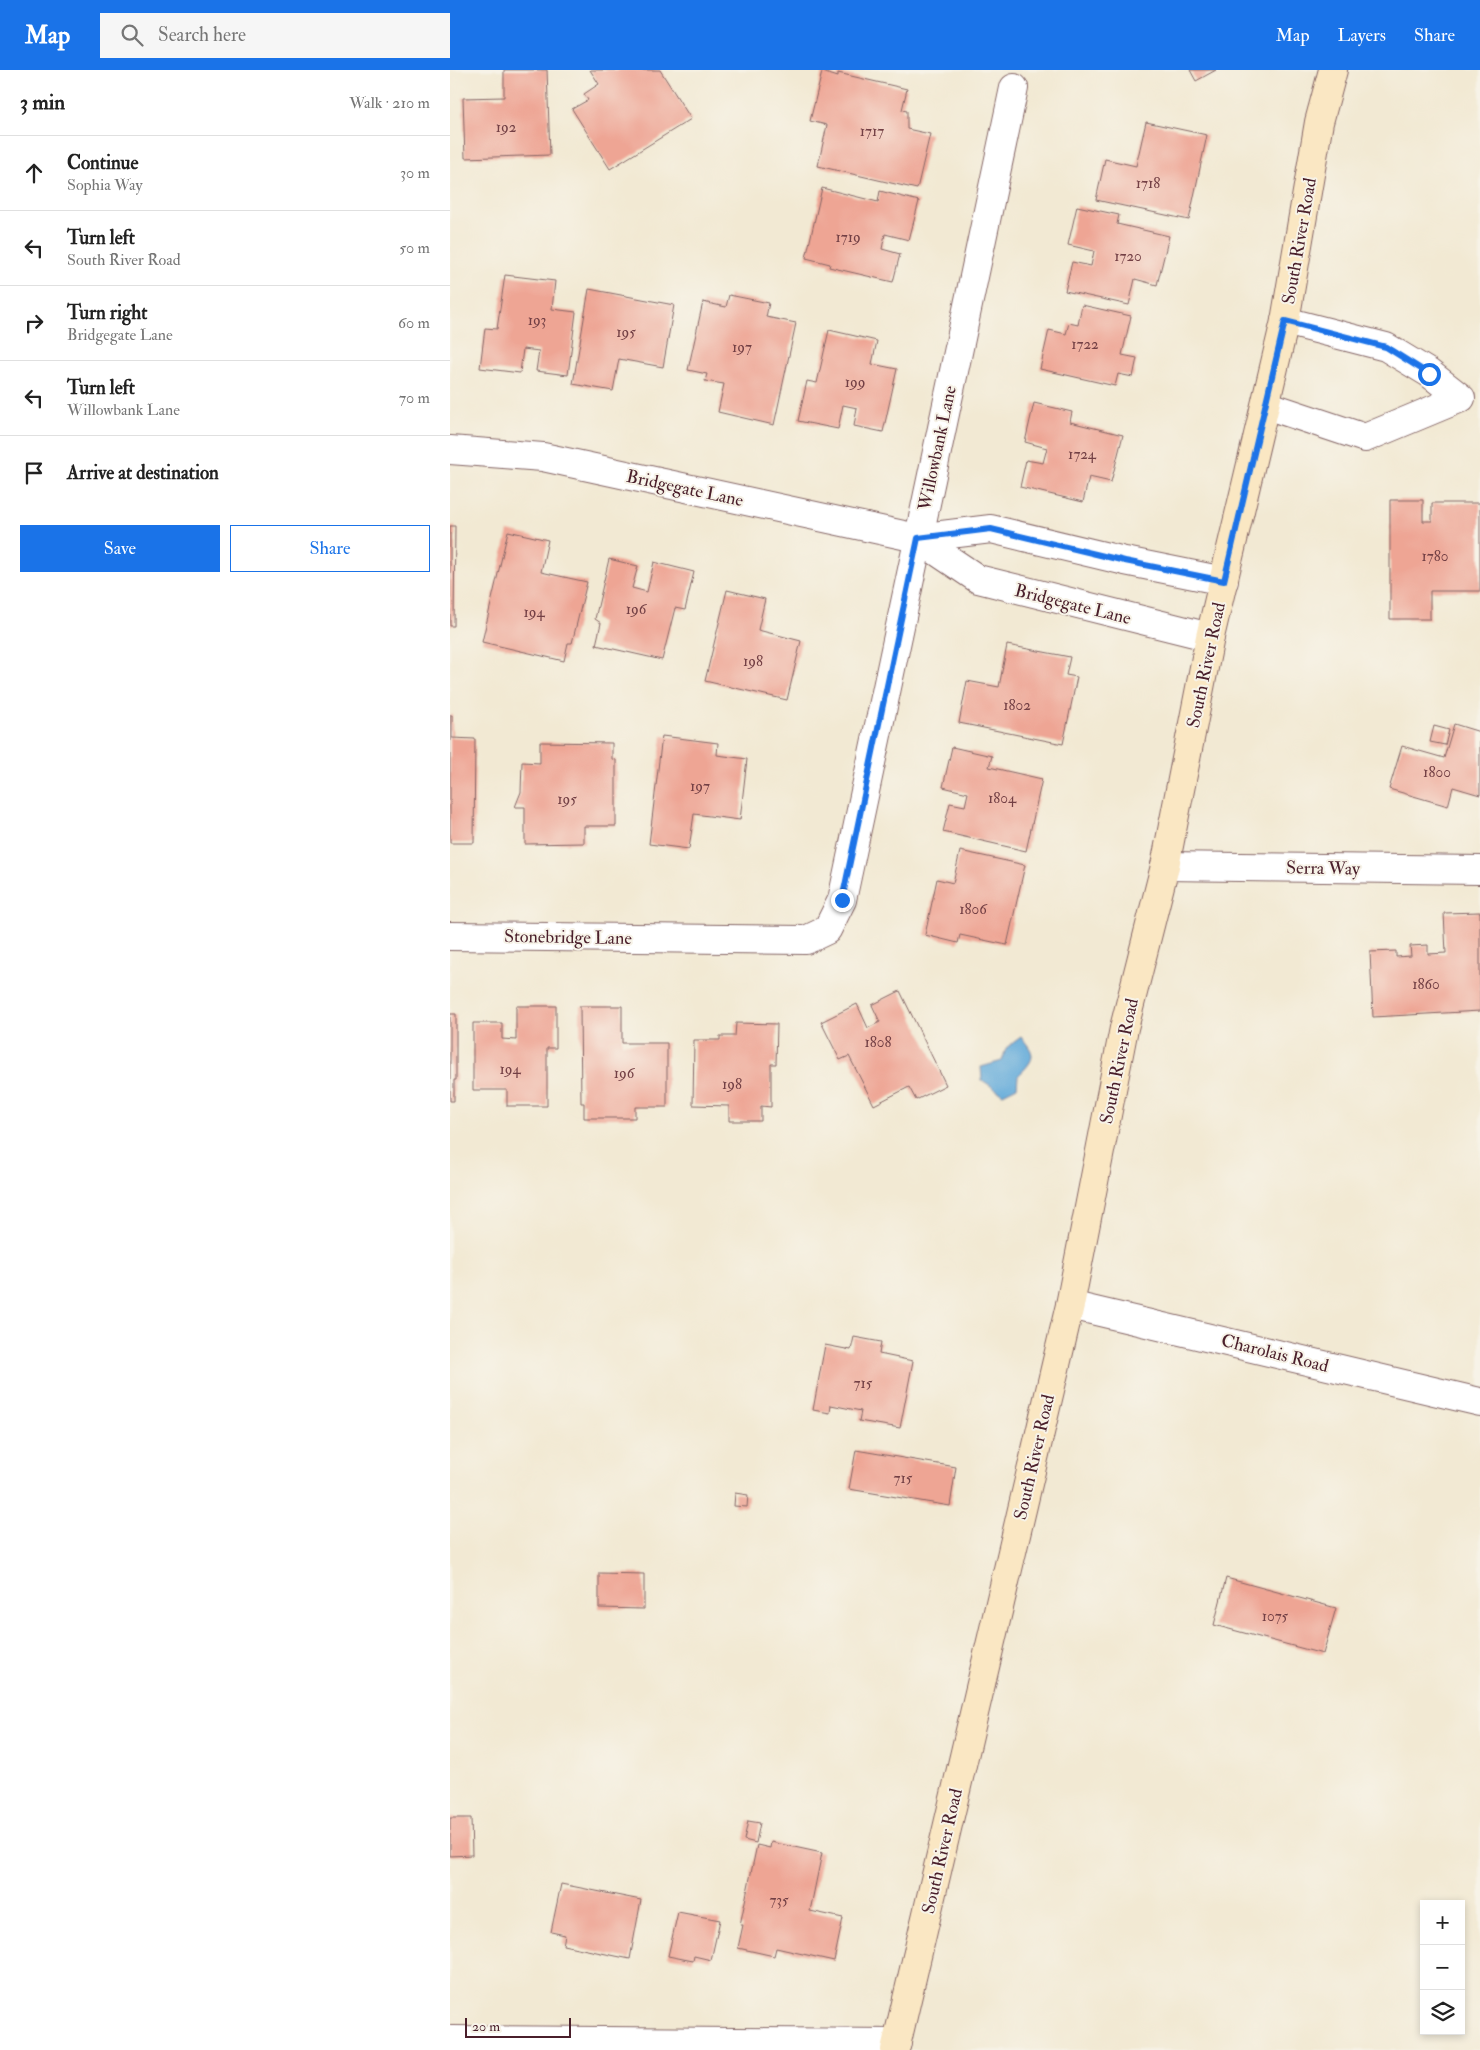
<!DOCTYPE html>
<html lang="en">
<head>
<meta charset="utf-8">
<style>
  body { margin:0; font-family:"IM FELL Double Pica",serif; background:#f6f6f6; color:#222 }
  .controls { position:absolute; right:15px; bottom:15px; display:grid; overflow:hidden; border-radius:0px; box-shadow:0 2px 8px #0003 }
  .controls button { width:45px; height:45px; display:grid; place-items:center; padding:0; border:0; border-bottom:1px solid #e0e0e0; background:#fff; color:#222; font:25px sans-serif }
  .scale { position:absolute; left:15px; bottom:12px; width:106px; box-sizing:border-box; padding-left:5px; border:2px solid #4a1f2b; border-top:0; font-size:14px; line-height:18px; white-space:nowrap; color:#4a1f2b; -webkit-text-stroke:4px #f7f3e8; paint-order:stroke }
  .stop { position:absolute; width:15px; height:15px; margin:-11px; border:4px solid #1a73e8; border-radius:50%; background:#fff }
  .stop.end { background:#1a73e8; border-color:#fff; box-shadow:0 1px 5px #0008 }
  .list { margin:0; padding:0; list-style:none }
  h2 { display:flex; justify-content:space-between; align-items:center; height:65px; margin:0; padding:0 20px; font-size:21px }
  h2 small { font-size:16px; font-weight:400; color:#767676 }
  .list li { display:grid; grid-template-columns:32px 1fr auto; gap:15px; align-items:center; box-sizing:border-box; height:75px; padding:0 20px; border-top:1px solid #e0e0e0 }
  .list b { display:block; font-size:19px; white-space:nowrap }
  .list p { margin:0; font-size:16px; white-space:nowrap; color:#767676 }
  .list em { font-size:16px; font-style:normal; color:#767676 }
  .actions { display:flex; gap:10px; padding:15px 20px }
  .actions a { flex:1; padding:11px 0; border:1px solid #1a73e8; border-radius:0px; text-align:center; font-size:18px; color:#1a73e8 }
  .actions .main { background:#1a73e8; color:#fff }
  .icon { flex:none; width:28px; height:28px; fill:none; stroke:currentColor; stroke-width:2; stroke-linecap:round; stroke-linejoin:round }
  .map { position:relative; flex:none; width:1030px; height:1980px; overflow:hidden }
  header { display:flex; align-items:center; gap:30px; box-sizing:border-box; height:70px; padding:0 25px; background:#1a73e8; color:#fff }
  header strong { font-size:24px }
  nav { display:flex; gap:28px; margin-inline-start:auto; font-size:18px }
  .search { width:350px; height:45px; background:#f6f6f6; display:flex; align-items:center; gap:12px; box-sizing:border-box; padding:0 18px; border-radius:0px; color:#767676; font-size:19px }
  main { display:flex }
  aside { flex:1; background:#fff }
  .map>svg:first-child { display:block }
</style>
</head>
<body>
<header>
<strong>Map</strong>
<div class="search"><svg class="icon" aria-label="search" viewBox="0 0 24 24"><circle cx="10" cy="10" r="6"/><path d="M15 15l6 6"/></svg>Search here</div>
<nav><a>Map</a><a>Layers</a><a>Share</a></nav>
</header>
<main>
<aside>
<h2>3 min<small>Walk · 210 m</small></h2>
<ul class="list">
<li><svg class="icon" aria-label="ahead" viewBox="0 0 24 24"><path d="M12 20V5M6 11l6-6 6 6"/></svg><div><b>Continue</b><p>Sophia Way</p></div><em>30 m</em></li>
<li><svg class="icon" aria-label="left" viewBox="0 0 24 24"><path d="M17 20v-9H6M10 6l-5 5 5 5"/></svg><div><b>Turn left</b><p>South River Road</p></div><em>50 m</em></li>
<li><svg class="icon" aria-label="right" viewBox="0 0 24 24"><path d="M7 20v-9h11M14 6l5 5-5 5"/></svg><div><b>Turn right</b><p>Bridgegate Lane</p></div><em>60 m</em></li>
<li><svg class="icon" aria-label="left" viewBox="0 0 24 24"><path d="M17 20v-9H6M10 6l-5 5 5 5"/></svg><div><b>Turn left</b><p>Willowbank Lane</p></div><em>70 m</em></li>
<li><svg class="icon" aria-label="arrive" viewBox="0 0 24 24"><path d="M6 21V4h12l-3 4 3 4H6"/></svg><div><b>Arrive at destination</b></div></li>
</ul>
<div class="actions"><a class="main">Save</a><a>Share</a></div>
</aside>
<div class="map">
<svg width="1030" height="1980" viewBox="0 0 1030 1980">
  <rect width="100%" height="100%" fill="#f7f3e8"/>
  <filter id="ink" filterUnits="userSpaceOnUse"><feTurbulence type="fractalNoise" baseFrequency=".02" numOctaves="2"/><feDisplacementMap in="SourceGraphic" scale="10" xChannelSelector="R" yChannelSelector="G"/><feConvolveMatrix kernelMatrix="1 2 1 2 8 2 1 2 1" color-interpolation-filters="sRGB"/></filter>
  <filter id="wash" filterUnits="userSpaceOnUse"><feTurbulence type="fractalNoise" baseFrequency=".0096" numOctaves="4" result="noise"/><feDisplacementMap in="SourceGraphic" scale="20" xChannelSelector="R" yChannelSelector="G"/><feGaussianBlur stdDeviation="1.12" result="paint"/><feColorMatrix in="noise" values="0 0 0 0 0 0 0 0 0 0 0 0 0 0 0 0 0 1.4 0 .05"/><feComposite in="paint" operator="in"/></filter>
  <g filter="url(#wash)">
    <rect width="100%" height="100%" fill="#f2e9d3"/>
    <!-- water -->
    <path fill="#63abda" stroke="#566582" d="M571,967C587,985 585,989 568,1006L567,1017L553,1024L532,1010L531,997L552,991L556,978Z"/>
    <g id="blocks">
      <!-- building -->
      <path fill="#eea594" d="M54,0H97L100,85L15,88L13,28L54,27Z
        M140,0H210L241,49L160,99L122,39L138,30L134,24L149,14Z
        M740,0H766L746,11Z
        M372,2L388,7V3L457,19L452,40L457,41V59L480,64L467,119L368,96L377,55L360,51Z
        M696,52L757,65L739,150L646,130L655,89L686,96Z
        M372,118L428,132L430,121L469,131L459,170L435,164L432,179L450,184L443,212L379,197L380,194L356,188Z
        M627,136L669,145L667,154L719,166L707,215L685,209L679,235L615,221L622,192L641,196L644,181L618,175Z
        M55,205L105,211L102,239L126,242L118,305L86,301L89,281L73,279L70,303L30,298L35,258L47,259Z
        M139,219L224,235L213,297L169,289L163,321L123,314Z
        M279,225L319,233L316,247L346,253L324,355L268,342L274,314L255,311L257,304L238,300L253,232L276,237Z
        M632,235L681,246L672,285L687,288L683,307L668,304L665,316L590,299L599,260L616,264L619,253L628,255Z
        M379,260L427,271L422,294L447,299L433,362L404,356L407,338L393,335L388,359L348,351L357,311L367,313Z
        M584,333L622,342L620,352L673,365L661,412L639,407L633,432L570,417L576,390L593,393L597,378L575,372Z
        M940,430H973V451H982V433H1030V521H980V549H940Z
        M0,456H5L4,556H0Z
        M58,461L98,470L91,502L137,512L122,573H118L114,591L32,572Z
        M159,489L188,496L182,518L197,522L204,492L244,502L235,540L225,538L212,590L146,575L151,553L145,549Z
        M277,520L315,529L308,560L351,571L337,630L255,611Z
        M557,575L620,587L616,605L627,607L613,674L509,653L517,611L549,617Z
        M0,645H2V668L25,669L24,773H0Z
        M1004,654L1030,662V725L1003,717L998,736L939,719L952,676L994,688Z
        M984,656L999,660L995,675L980,672Z
        M212,666L268,673L267,685L297,689L290,750L244,744L239,779L199,774Z
        M90,672L162,673V689L166,690V756H134V773L75,774V737H65L71,722L72,692L90,693Z
        M502,677L542,686L539,697L592,709L576,781L493,762L500,733L515,736L518,723L493,717Z
        M510,781L575,795L557,875L510,865L508,873L475,865L487,809L503,813Z
        M1030,842V941L923,947L920,882L946,881V887L961,886L960,876L978,875V884L996,883L994,843Z
        M450,921L496,1015L466,1030L459,1017L424,1035L399,986L390,990L371,952L407,934L418,958L430,952L422,935Z
        M66,936H106V978H97V1036H57V1020H23V953H52V969L66,970Z
        M130,936H172V973H217V1037H185V1048H134V1033H131Z
        M0,944H6V1010H4V1031H0Z
        M286,953L327,954L326,994H321V1037L311,1036V1051H279V1036L243,1035L244,970H270V966H285Z
        M404,1267L431,1272L429,1284L463,1291L450,1358L409,1351L411,1341L381,1335L380,1343L363,1340L375,1275L401,1280Z
        M406,1380L506,1397L500,1436L399,1419Z
        M285,1423L298,1425L297,1437L284,1436Z
        M149,1503L194,1504V1539L149,1538Z
        M776,1508L886,1538L873,1584L764,1555Z
        M0,1748H21L22,1785L0,1786Z
        M298,1751L310,1753L306,1773L294,1770Z
        M321,1772L372,1783L360,1841L393,1848L384,1891L326,1878L324,1886L288,1878L293,1855H290L307,1775L320,1778Z
        M111,1814L191,1830L180,1889L113,1875L115,1865L101,1862Z
        M228,1842L270,1850L261,1890L244,1886L243,1891L218,1886Z"/>
    </g>
  </g>
  <g filter="url(#ink)">
    <use href="#blocks" fill-opacity="0" stroke="#856666" stroke-width="1"/>
    <g fill="none" stroke-linecap="round" stroke-linejoin="round">
      <defs>
        <path id="minor" d="M816,335L915,368L1011,328L979,303L936,277L835,251
          M0,380L93,387L467,468
          M760,567L528,509L467,468L541,459L675,491L774,511
          M715,796L1030,800
          M0,866L356,870L377,860L392,830L564,18
          M0,1970L447,1973"/>
        <path id="tertiary" d="M620,1235L1030,1332"/>
        <path id="secondary" d="M445,1980L620,1235L674,958L715,796L760,567L835,251L869,52L883,0"/>
      </defs>
      <!-- minor casing -->
      <use href="#minor" stroke="#856666" stroke-width="30"/>
      <!-- tertiary casing -->
      <use href="#tertiary" stroke="#856666" stroke-width="30"/>
      <!-- secondary casing -->
      <use href="#secondary" stroke="#856666" stroke-width="30"/>
      <!-- minor -->
      <use href="#minor" stroke="#fff" stroke-width="28"/>
      <!-- tertiary -->
      <use href="#tertiary" stroke="#fff" stroke-width="28"/>
      <!-- secondary -->
      <use href="#secondary" stroke="#fae7c3" stroke-width="28"/>
    </g>
  </g>
  <g fill="none" stroke-linecap="round" stroke-linejoin="round" filter="url(#ink)">
    <!-- route -->
    <path stroke="#1a73e8" stroke-width="6" d="M392,830L468,468L541,459L675,491L774,511L835,251L936,277L979,304"/>
  </g>
  <g text-anchor="middle" stroke-width="4" stroke-linejoin="round" paint-order="stroke">
    <!-- number labels -->
    <g font-size="15" fill="#734045">
      <text x="56" y="62">192</text>
      <text x="422" y="66">1717</text>
      <text x="698" y="118">1718</text>
      <text x="398" y="172">1719</text>
      <text x="678" y="191">1720</text>
      <text x="87" y="255">193</text>
      <text x="176" y="267">195</text>
      <text x="635" y="279">1722</text>
      <text x="292" y="282">197</text>
      <text x="405" y="317">199</text>
      <text x="632" y="389">1724</text>
      <text x="985" y="491">1780</text>
      <text x="186" y="544">196</text>
      <text x="84" y="547">194</text>
      <text x="303" y="596">198</text>
      <text x="567" y="640">1802</text>
      <text x="987" y="707">1800</text>
      <text x="250" y="721">197</text>
      <text x="552" y="733">1804</text>
      <text x="117" y="734">195</text>
      <text x="523" y="844">1806</text>
      <text x="976" y="919">1860</text>
      <text x="428" y="977">1808</text>
      <text x="60" y="1004">194</text>
      <text x="174" y="1008">196</text>
      <text x="282" y="1019">198</text>
      <text x="413" y="1318">715</text>
      <text x="453" y="1413">715</text>
      <text x="825" y="1551">1075</text>
      <text x="329" y="1835">735</text>
    </g>
    <!-- street labels -->
    <g font-size="18" fill="#4a1f2b" stroke="#f7f3e8">
      <text transform="translate(849 171) rotate(-80)" y="6">South River Road</text>
      <text transform="translate(487 378) rotate(-78)" y="6">Willowbank Lane</text>
      <text transform="translate(235 418) rotate(12)" y="6">Bridgegate Lane</text>
      <text transform="translate(623 534) rotate(14)" y="6">Bridgegate Lane</text>
      <text transform="translate(756 595) rotate(-78)" y="6">South River Road</text>
      <text transform="translate(873 798) rotate(1)" y="6">Serra Way</text>
      <text transform="translate(118 867) rotate(1)" y="6">Stonebridge Lane</text>
      <text transform="translate(669 991) rotate(-78)" y="6">South River Road</text>
      <text transform="translate(825 1283) rotate(14)" y="6">Charolais Road</text>
      <text transform="translate(584 1387) rotate(-77)" y="6">South River Road</text>
      <text transform="translate(492 1781) rotate(-77)" y="6">South River Road</text>
    </g>
  </g>
</svg>
<div class="controls">
<button>+</button>
<button>−</button>
<button><svg class="icon" aria-label="layers" viewBox="0 0 24 24"><path d="M12 4l9 5-9 5-9-5zM3 14l9 5 9-5"/></svg></button>
</div>
<div class="scale">20 m</div>
<div class="stop" style="left:979px;top:304px"></div>
<div class="stop end" style="left:392px;top:830px"></div>
</div>
</main>
</body>
</html>
